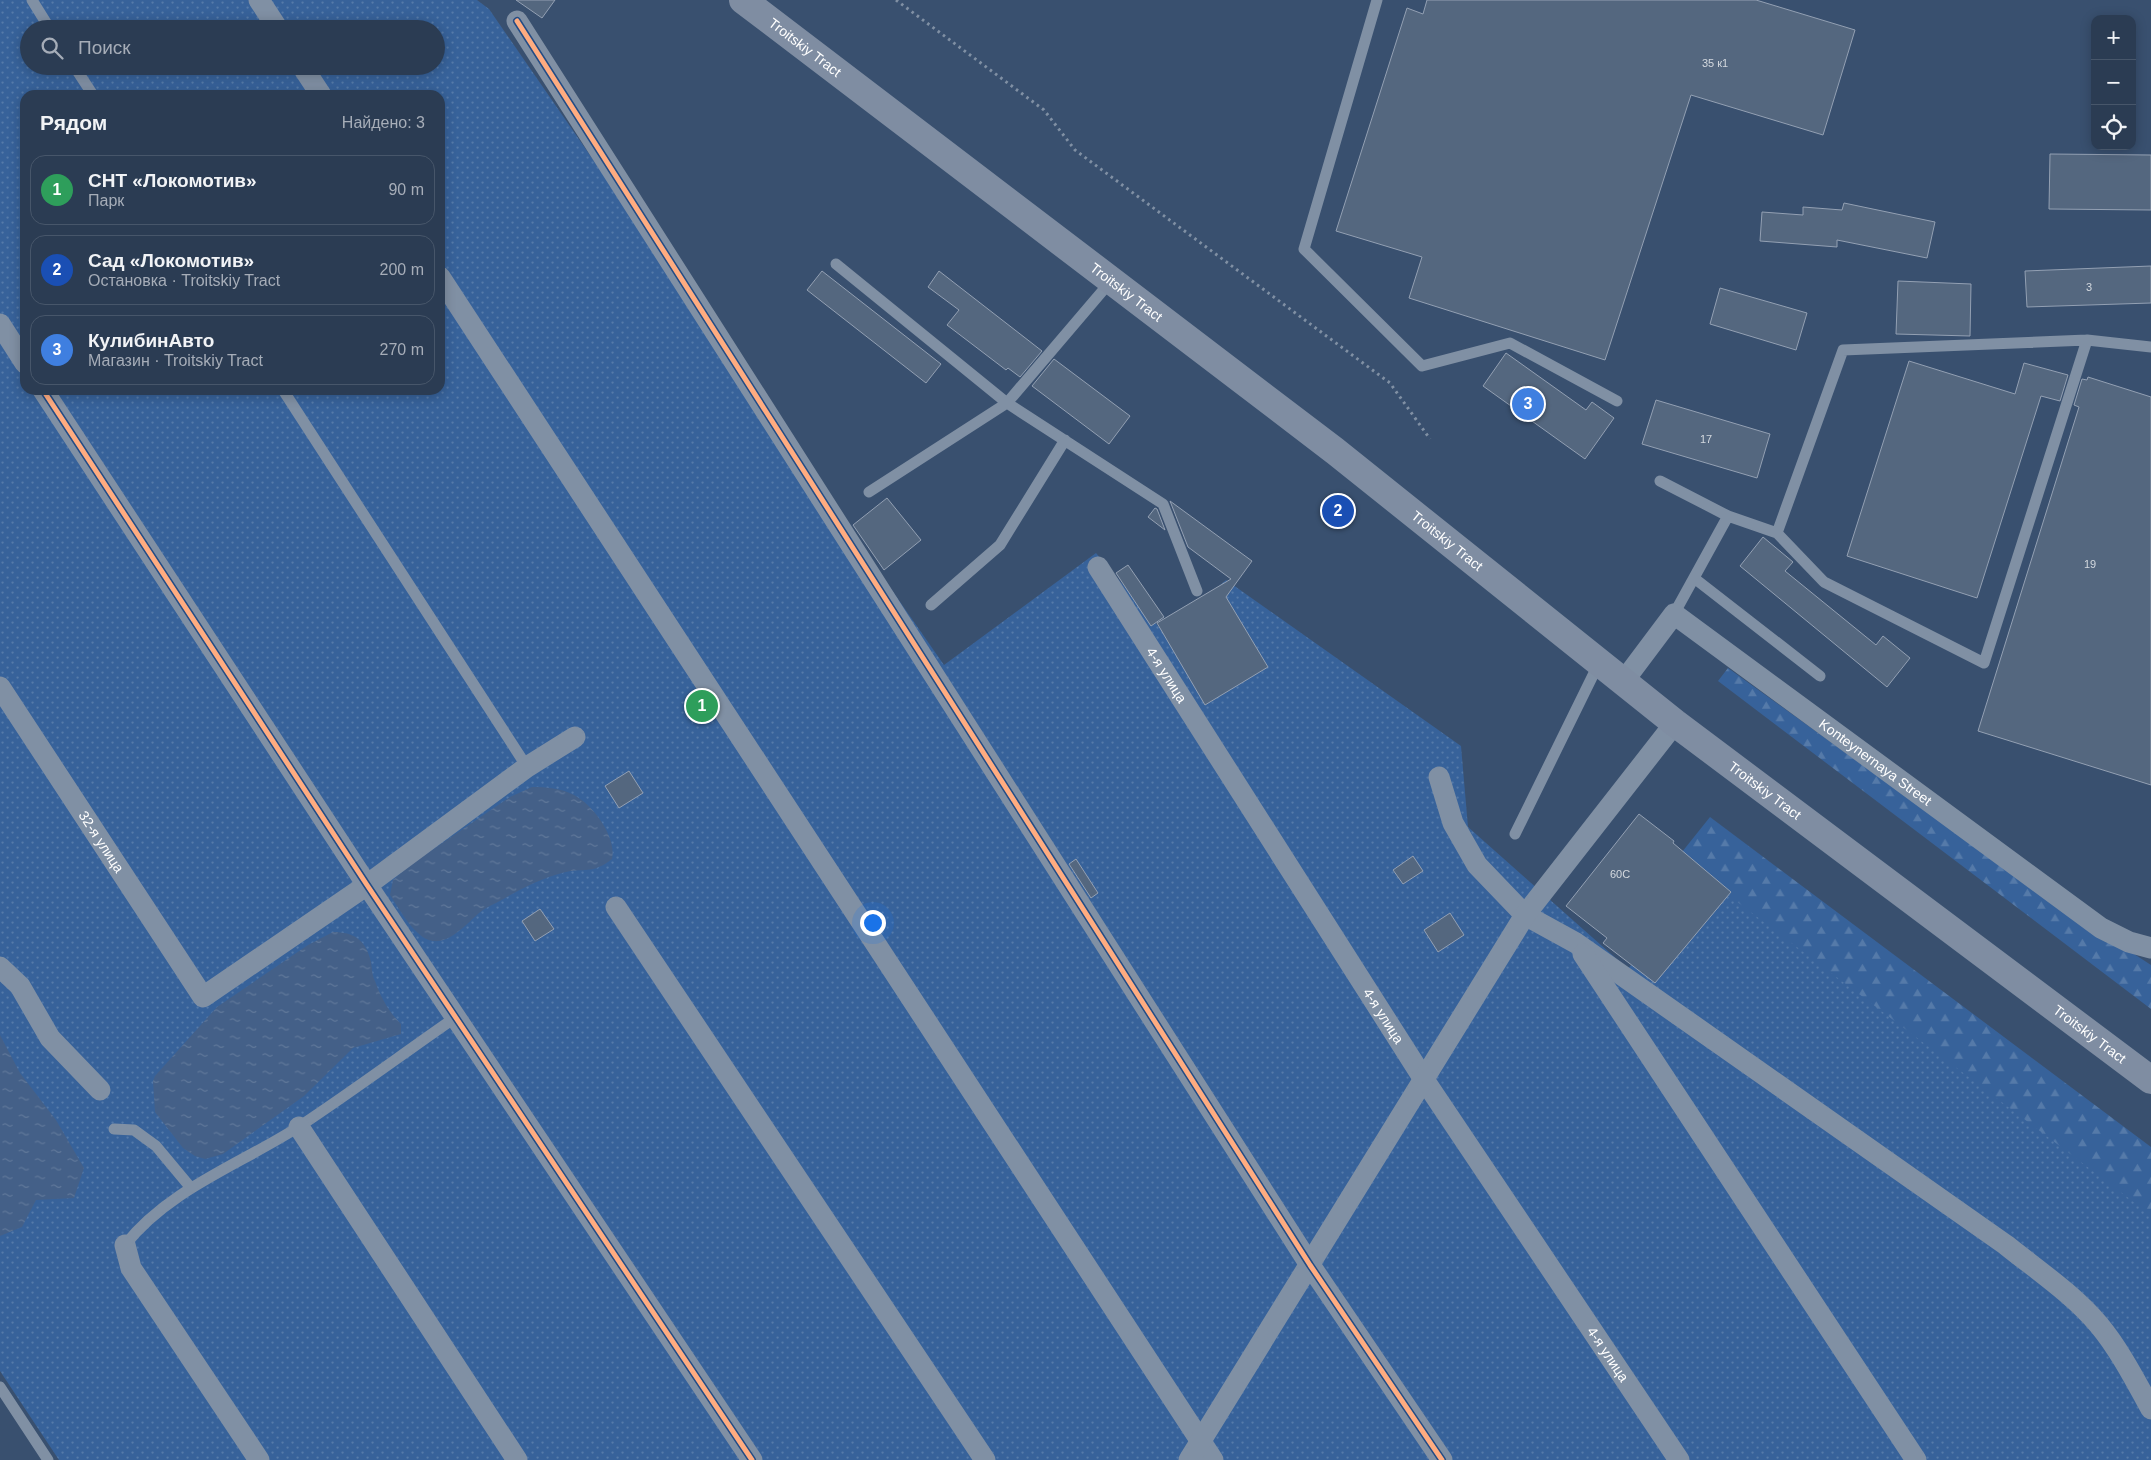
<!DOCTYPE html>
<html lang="ru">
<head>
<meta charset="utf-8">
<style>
  body { margin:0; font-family:Helvetica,sans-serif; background:#33435a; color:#f1f3f6 }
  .controls { position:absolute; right:15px; top:15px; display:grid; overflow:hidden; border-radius:10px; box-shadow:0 2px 12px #0003 }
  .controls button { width:45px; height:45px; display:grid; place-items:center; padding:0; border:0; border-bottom:1px solid #47566a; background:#2b3c53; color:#f1f3f6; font:25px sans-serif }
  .you { position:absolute; left:872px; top:922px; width:18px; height:18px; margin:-12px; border:4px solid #fff; border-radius:50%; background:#1a73e8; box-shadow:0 0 0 8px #1a73e833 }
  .badge { display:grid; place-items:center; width:32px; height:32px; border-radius:50%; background:#bca0f2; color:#fff; font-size:16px; font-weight:700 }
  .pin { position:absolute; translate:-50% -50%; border:2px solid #fff; box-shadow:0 1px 5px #0006 }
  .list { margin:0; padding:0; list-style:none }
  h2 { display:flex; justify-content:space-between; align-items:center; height:65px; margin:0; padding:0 20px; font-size:21px }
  h2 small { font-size:16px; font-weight:400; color:#a6adb8 }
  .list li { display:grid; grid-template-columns:32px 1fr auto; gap:15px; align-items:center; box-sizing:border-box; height:70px; margin:0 10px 10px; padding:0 10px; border:1px solid #47566a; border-radius:15px }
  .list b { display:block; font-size:19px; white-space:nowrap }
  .list p { margin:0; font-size:16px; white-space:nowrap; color:#a6adb8 }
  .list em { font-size:16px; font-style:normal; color:#a6adb8 }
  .icon { flex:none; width:28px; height:28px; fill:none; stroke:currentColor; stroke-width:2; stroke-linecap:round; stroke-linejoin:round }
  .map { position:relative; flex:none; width:2151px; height:1460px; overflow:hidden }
  .search { position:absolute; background:#2b3c53; box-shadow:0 2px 12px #0003; left:20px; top:20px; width:425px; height:55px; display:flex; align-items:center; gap:12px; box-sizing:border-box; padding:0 18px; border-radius:28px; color:#a6adb8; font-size:19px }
  .panel { position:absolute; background:#2b3c53; box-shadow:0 2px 12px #0003; left:20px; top:90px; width:425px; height:305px; border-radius:15px }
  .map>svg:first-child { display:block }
</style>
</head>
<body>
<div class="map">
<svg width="2151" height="1460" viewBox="0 0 2151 1460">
  <defs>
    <pattern id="grass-dots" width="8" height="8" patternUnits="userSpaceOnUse" patternTransform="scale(1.25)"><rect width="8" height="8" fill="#37629a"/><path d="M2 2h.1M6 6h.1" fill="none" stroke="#557aa9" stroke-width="1.8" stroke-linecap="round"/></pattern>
    <pattern id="forest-firs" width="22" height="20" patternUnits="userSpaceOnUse" patternTransform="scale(1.25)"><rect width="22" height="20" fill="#37629a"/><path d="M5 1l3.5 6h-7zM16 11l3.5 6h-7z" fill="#557aa9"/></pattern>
    <pattern id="water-ripples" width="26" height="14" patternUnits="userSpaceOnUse" patternTransform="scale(1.25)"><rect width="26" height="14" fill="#446088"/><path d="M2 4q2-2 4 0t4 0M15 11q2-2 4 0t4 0" fill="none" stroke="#60789a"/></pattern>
  </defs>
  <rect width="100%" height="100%" fill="#39506f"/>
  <!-- grass -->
  <path fill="url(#grass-dots)" fill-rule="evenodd" d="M0,0H477L489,9L719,342L944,665L1096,553L1164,633L1226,580L1461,746L1468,827L1628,969L1711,866L2151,1200V1460H59L0,1371ZM29,29H436V66H29ZM25,95H440V390H25Z"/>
  <!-- forest -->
  <path fill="url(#forest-firs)" d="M1728,668L2037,891L2151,965V1009L1718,681Z
    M1710,817L2151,1147V1215L1678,857Z"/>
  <!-- water -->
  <path fill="url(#water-ripples)" d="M532,787C546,787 561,788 574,795C593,805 617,837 612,859C592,875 584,867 562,873C539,879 517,891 496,903C492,905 487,907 483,910C468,921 453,943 433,941C415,939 399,908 390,895L393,880L410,865L510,797Z
    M333,932C354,932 366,940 371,962C372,968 372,976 375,981C381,998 389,1012 401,1024V1034L353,1048L304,1096L223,1154L205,1159L195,1156L183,1148L155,1112L153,1081L155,1076L217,1007L308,945Z
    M0,1035L20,1073L56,1120L84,1168L74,1198L36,1200L22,1227L0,1236Z"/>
  <!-- building -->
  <path fill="#54677f" stroke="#93a0b3" d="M516,0H555L542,18Z
    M1427,0H1756L1855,30L1823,135L1691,95L1605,360L1409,298L1422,257L1336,231L1407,8L1423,14Z
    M2050,154L2151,155V210L2049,209Z
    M1844,203L1935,222L1927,258L1837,240V247L1760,241L1762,212L1803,215V207L1842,210Z
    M2151,266V303L2027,307L2025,271Z
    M822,271L941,364L926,383L807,290Z
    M939,271L1042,351L1020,377L1008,368L1006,370L947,325L959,310L928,287Z
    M1898,281L1971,284L1970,336L1896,334Z
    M1720,288L1807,313L1796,350L1710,324Z
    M1506,353L1586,410L1592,402L1614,418L1585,459L1483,386Z
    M1054,359L1130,416L1109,444L1032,386Z
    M1909,361L2015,394L2024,363L2068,375L2060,401L2041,396L1977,598L1847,556Z
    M2088,377L2151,397V785L1978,731L2079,407L2074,405L2082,379L2087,380Z
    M1656,400L1770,434L1757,478L1642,444Z
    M887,498L921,540L884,570L853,525Z
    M1170,501L1252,561L1226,597L1268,667L1205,705L1157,623L1231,579L1188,547Z
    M1155,508L1157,509L1165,530L1148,517Z
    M1763,537L1793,562L1785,571L1876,645L1883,636L1910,658L1887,687L1740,566Z
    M1128,565L1164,617L1151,626L1116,573Z
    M629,771L643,793L619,808L605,786Z
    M1639,814L1674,841L1673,843L1731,892L1655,983L1603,943L1607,938L1566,906Z
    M1413,856L1423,871L1403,884L1393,870Z
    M1076,859L1098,893L1091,898L1069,864Z
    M540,909L554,929L535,941L522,921Z
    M1450,913L1464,935L1438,952L1424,930Z"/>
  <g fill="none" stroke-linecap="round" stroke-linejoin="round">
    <!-- path -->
    <path stroke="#8090a4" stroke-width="3" stroke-dasharray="2.5 4" stroke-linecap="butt" d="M896,0L1044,110L1075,150L1390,383L1430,439"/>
    <!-- lane -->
    <path stroke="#8090a4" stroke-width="11" d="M32,0L50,29
      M1377,0L1304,249L1422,366L1510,343L1617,401
      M74,66L93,95
      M836,264L1007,403L1163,504L1197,591
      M283,390L527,767
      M1660,481L1728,516
      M869,492L1007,403L1111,281
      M1777,533L1843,350L2087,340
      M1694,578L1820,676
      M931,605L1000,545L1065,440
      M1674,614L1728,516L1777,533L1824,582L1984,663L2087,340L2151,347
      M1515,834L1599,663
      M114,1129L134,1130L156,1146L191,1188
      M125,1245C169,1189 241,1164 300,1126C353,1091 404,1053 456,1017
      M0,1387L48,1460"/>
    <!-- street -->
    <g stroke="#8090a4" stroke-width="21">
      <path d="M259,0L278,29"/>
      <path d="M517,21L1310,1265L1442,1460"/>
      <path d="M302,66L321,95"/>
      <path d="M440,277L1213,1460"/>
      <path d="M0,324L25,363"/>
      <path d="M43,390L367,885L752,1460"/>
      <path id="s1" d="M1098,567L1425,1081L1679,1460"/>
      <path id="s2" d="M1623,682L1674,614L2101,928L2129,942L2151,948"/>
      <path id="s3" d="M0,687L203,997L367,885L527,767L575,737"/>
      <path d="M1439,777L1453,823L1477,865L1525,915L1576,943L2006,1245C2037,1270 2073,1294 2099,1325C2119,1349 2135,1380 2151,1409"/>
      <path d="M616,907L985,1460"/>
      <path d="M1583,954L1916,1460"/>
      <path d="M0,967L20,986L50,1038L100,1090"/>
      <path d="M299,1127L517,1460"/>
      <path d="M125,1245L131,1268L259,1460"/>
      <path d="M1189,1460L1525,915L1675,723"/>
    </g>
    <!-- primary -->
    <path stroke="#7f8da2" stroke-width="28" id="s4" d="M743,0L1335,451L1675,723L2151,1080"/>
    <defs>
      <path id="cycleway" d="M517,21L1310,1265L1442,1460
        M43,390L367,885L752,1460"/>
    </defs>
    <!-- cycleway casing -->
    <use href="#cycleway" stroke="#234c85" stroke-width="8"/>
    <!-- cycleway -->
    <use href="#cycleway" stroke="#ffac80" stroke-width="5"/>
  </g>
  <g text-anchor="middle" stroke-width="5" stroke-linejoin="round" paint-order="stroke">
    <!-- number labels -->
    <g font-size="11" fill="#d4d9df">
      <text x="1715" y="67">35 к1</text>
      <text x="2089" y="291">3</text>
      <text x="1706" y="443">17</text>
      <text x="2090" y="568">19</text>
      <text x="1620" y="878">60С</text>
    </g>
    <!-- street labels -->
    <g font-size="14" fill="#fff" stroke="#234c85">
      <text dy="5" stroke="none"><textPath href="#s4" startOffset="78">Troitskiy Tract</textPath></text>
      <text dy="5" stroke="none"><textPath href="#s4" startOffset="482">Troitskiy Tract</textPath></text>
      <text dy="5" stroke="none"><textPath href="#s4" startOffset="888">Troitskiy Tract</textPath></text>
      <text dy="5" stroke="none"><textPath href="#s1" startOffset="128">4-я улица</textPath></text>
      <text dy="5" stroke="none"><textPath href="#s2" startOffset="335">Konteynernaya Street</textPath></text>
      <text dy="5" stroke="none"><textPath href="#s4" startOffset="1292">Troitskiy Tract</textPath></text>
      <text dy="5" stroke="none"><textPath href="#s3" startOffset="185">32-я улица</textPath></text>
      <text dy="5" stroke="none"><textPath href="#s1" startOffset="532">4-я улица</textPath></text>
      <text dy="5" stroke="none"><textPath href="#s4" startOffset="1698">Troitskiy Tract</textPath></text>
      <text dy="5" stroke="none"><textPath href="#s1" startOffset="938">4-я улица</textPath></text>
    </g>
  </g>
</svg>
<div class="controls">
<button>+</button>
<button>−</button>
<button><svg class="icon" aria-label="locate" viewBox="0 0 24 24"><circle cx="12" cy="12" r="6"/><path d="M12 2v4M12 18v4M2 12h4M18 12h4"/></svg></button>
</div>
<div class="you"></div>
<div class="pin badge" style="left:702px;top:706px;background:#2e9e5b">1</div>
<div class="pin badge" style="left:1338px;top:511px;background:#1a4fb4">2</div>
<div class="pin badge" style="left:1528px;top:404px;background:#3f7fe0">3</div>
<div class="search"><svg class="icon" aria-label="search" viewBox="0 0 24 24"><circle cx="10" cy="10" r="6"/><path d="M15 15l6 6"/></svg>Поиск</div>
<section class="panel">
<h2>Рядом<small>Найдено: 3</small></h2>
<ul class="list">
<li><span class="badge" style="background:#2e9e5b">1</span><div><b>СНТ «Локомотив»</b><p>Парк</p></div><em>90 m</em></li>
<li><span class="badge" style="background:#1a4fb4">2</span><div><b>Сад «Локомотив»</b><p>Остановка · Troitskiy Tract</p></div><em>200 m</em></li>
<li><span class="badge" style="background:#3f7fe0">3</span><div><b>КулибинАвто</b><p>Магазин · Troitskiy Tract</p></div><em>270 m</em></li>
</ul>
</section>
</div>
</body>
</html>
